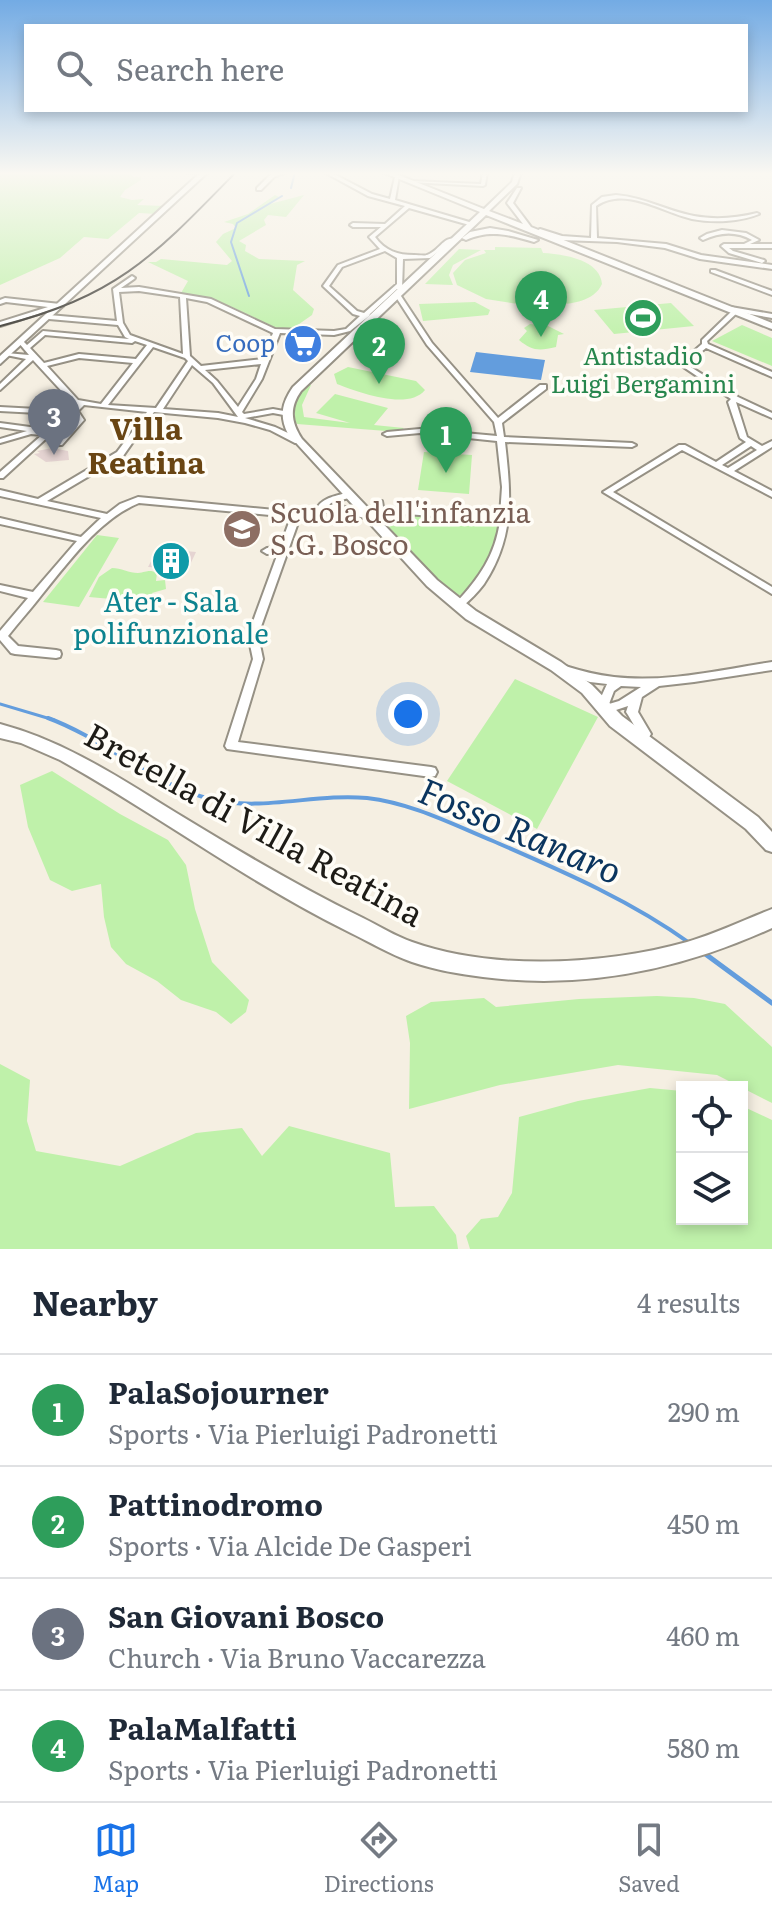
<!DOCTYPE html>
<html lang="en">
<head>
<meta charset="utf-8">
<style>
  body { margin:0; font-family:Literata,serif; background:#f2f2f3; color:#1f2937 }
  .controls { position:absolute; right:24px; bottom:24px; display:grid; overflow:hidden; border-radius:0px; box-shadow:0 4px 12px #0003 }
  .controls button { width:72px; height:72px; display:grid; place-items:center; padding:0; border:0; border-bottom:2px solid #e0e1e3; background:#fff; color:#1f2937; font:40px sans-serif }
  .you { position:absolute; left:408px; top:714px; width:28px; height:28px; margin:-20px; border:6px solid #fff; border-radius:50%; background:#1a73e8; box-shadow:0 0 0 12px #1a73e833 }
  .badge { display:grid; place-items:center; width:52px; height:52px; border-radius:50%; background:#1a73e8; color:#fff; font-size:26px; font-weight:700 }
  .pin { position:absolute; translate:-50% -66px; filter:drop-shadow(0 2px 4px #0008) }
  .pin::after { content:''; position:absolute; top:42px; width:28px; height:24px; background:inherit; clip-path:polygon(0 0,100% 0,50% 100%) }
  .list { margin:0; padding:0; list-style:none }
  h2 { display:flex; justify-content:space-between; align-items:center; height:104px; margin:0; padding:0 32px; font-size:34px }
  h2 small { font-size:26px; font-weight:400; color:#747a83 }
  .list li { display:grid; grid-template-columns:52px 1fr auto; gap:24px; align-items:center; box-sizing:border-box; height:112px; padding:0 32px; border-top:2px solid #e0e1e3 }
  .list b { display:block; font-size:30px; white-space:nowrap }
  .list p { margin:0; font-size:26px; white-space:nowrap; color:#747a83 }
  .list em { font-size:26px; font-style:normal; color:#747a83 }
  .icon { flex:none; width:44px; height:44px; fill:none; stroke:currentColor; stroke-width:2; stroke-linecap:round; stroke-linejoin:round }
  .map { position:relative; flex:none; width:772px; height:1249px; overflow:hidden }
  .search { position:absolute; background:#fff; box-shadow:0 4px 12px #0003; left:24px; right:24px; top:24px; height:88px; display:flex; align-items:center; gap:20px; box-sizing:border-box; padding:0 28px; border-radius:0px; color:#747a83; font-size:30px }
  .sheet { height:552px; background:#fff }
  nav { display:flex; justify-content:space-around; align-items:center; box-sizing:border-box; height:112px; border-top:2px solid #e0e1e3; background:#fff; font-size:22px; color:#747a83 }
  nav a { display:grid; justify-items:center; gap:4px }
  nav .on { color:#1a73e8 }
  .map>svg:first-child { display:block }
</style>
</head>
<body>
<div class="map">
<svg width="772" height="1249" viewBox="0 0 772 1249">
  <rect width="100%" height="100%" fill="#f5efe2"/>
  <!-- green -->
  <path fill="#bff1aa" d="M0,172H129L134,177H141V180L125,190L120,197L132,200L144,199L137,205L165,206L156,214L139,213L108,239L84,237L60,258L0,285Z
    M275,195L279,197L270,204L304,195L286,217L268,215L264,220L266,225L239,241L246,245L245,251L259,259L305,261L297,265L293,290L314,309L312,315L292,329L283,331L221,302L181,293L188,281L148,262H156L161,259L227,265L232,261L216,242L223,234L236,228L233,224L224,222L248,214Z
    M495,247L541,248L543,253C562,254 600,259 602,284C592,306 559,305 537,304V307L486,299L457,285L453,273L465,260L486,253L484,250H495Z
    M459,249L481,250L453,265L449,275L453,285L425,284Z
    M475,302L490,310L488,315L423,321L419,304Z
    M671,303L694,326L614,334L594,310Z
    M530,324L548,326L564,334L558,335L556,347C539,351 532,351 519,340L527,331L524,328Z
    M742,325L772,338V366L712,341Z
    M348,367L416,381L425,390C408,411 358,392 337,384L334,374Z
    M306,385H311L302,405L304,417L350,423L316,413L335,394L388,408L374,425L404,428L399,432L297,424L291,413L298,392Z
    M424,452L472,455L469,494L418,490Z
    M405,514L500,522C497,544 480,589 458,596L437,579L384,522Z
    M97,535L119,538L79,607L43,602Z
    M112,568C121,568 129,573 138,573C147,572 149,569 157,573L156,581L165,580L166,589L152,593L156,599L134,601L89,597L99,577Z
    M515,679L598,717L537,829L447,781Z
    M52,771L120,814L168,840L186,865L195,909L212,962L249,1000L246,1012L231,1024L216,1012L181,1000L157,981L126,964L111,947L104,917L101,884L72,891L50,880L28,827L20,785Z
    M657,996L694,998L725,1004L772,1047V1103L717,1075L618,1065L500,1085L409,1109L410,1043L406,1016L431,1002L484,998L496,1007L579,999Z
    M0,1064L30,1080L27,1121L36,1151L120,1166L196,1133L242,1128L262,1156L289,1126L390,1153L395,1207L434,1206L456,1235L458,1249H0Z
    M650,1088L682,1091V1219H742V1106L772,1120V1249H470L466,1236L481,1219L498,1217L512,1193L519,1117L578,1101Z"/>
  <!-- water -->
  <path fill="#639ddd" d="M476,352L545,360L541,380L470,372Z"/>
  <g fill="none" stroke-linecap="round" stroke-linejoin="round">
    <!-- stream-far3 -->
    <path stroke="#639ddd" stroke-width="2" d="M291,188L295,172
      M249,296L231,242L237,223L282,196"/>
    <!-- stream-far2 -->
    <path stroke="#639ddd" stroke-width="3" d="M0,704L54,720"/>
    <!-- stream-far1 -->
    <path stroke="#639ddd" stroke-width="4" d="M48,718C105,739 151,784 210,799C262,812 315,793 367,798C411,803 452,824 493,841C562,871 630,900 691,944"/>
    <!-- stream -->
    <path stroke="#639ddd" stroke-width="5" d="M704,953L772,1003"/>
  </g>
  <!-- building -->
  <path fill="#e5d4d2" d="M52,448L68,451L69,460L46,462L34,454L40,453L37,451Z
    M185,551L196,552L188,569L148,567L156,552Z"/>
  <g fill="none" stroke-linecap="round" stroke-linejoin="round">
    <defs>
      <path id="street" d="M184,172H204L202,173Z
        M279,172H287L274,177L261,190H257V188L270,175Z
        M324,172H330L372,194L390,199L395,177L399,176L395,200L476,224L473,226L409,208L375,237C385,251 398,255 414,255C417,255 426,256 427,255C442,249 442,235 461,239L452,241L430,258L403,259L402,290L397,289L370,314L369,316L350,331L334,335L280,333L262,379L242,412L244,414L273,409L289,412V416L273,413L245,418L275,427L301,439V443H295L270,430L245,423L218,418L154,412L123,456L47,501L107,514L120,504L138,497L296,512L317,508C323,497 337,496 349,492L353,495L352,497L331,503L328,506L334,504L366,513L375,506L376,501H382L383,507L382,509L368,519L334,510L300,517L258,635L263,659L238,742L431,767L435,768L437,772L435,776L431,777L227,749L225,746L253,659L248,635L278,553L267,554L262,551L267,548L280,547L291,517L139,503C99,519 67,564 40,597C30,610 18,623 8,636L18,646L56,650L60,651L61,654L60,657L56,658L15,654L11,653L0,640V631L28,598L0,591V585L33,592L77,541L0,524V518L81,537L101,518L0,496V490L38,499L117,452L147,412L84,405L78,411L84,420L62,445H59L55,443L76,420L73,415L54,432V435H50L3,478H0V472L42,435L31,434L0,443V439L27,431L0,427V423L30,427H33V430H47L76,404L72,402L38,413L0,411V407L37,409L68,398L33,360L0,390V384L26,359L6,355V353L29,355L18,342L23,341L27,345L43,331L129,339L125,337L118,325L49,319L46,317L49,315L117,321L113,289L132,276L135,278L134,279L121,288L139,287L211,299L275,329L334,331L346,329L360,316L353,314L323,286L338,265L380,249L369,237L381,227H353L350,225L353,223L385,224L405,206L368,196ZM385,251L397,258V284L364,313L357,311L329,286L342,267ZM139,291L180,297L183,354L130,335L123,323L119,292ZM186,298L207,302L273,333L263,359L201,366L190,356ZM45,335L132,343L135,341L147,345L136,359L79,354L44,363L30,348ZM153,347L185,358L188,361L156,408L108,405ZM79,358L133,363L101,404L78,400L47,366ZM261,364L256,379L238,407L217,381L205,370ZM192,365L213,383L238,417L218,413L163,409Z
        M483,172H487L485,185L483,186L409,182L411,181L481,184Z
        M616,195C644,197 667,211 694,216C715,220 737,218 757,213L759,214C740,222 713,223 692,219C661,212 626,186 596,206L597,238L666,244L701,255L772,265V269L700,259L665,248L617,242L561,240L537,231L540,229L562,236L591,238L592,205L602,197Z
        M722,230L746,233L759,240L750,244H772V248H729L733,251L764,260L765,261L762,263L729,253L721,246L724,244H744L752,240C736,231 720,232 703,240L700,238L707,234Z
        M711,270H715L772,291V295L711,272Z
        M395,293H399L432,343L498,418L540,385H546V389L502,423L504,437L632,443L636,445L632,447L505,442C511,495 515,537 484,584C478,592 470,600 462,607H456L454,605L456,603C479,578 495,556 500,521L406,514L374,525L370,522L371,520L405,508L500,516L502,487L497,441L420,433L387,436L383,434L387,432L420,429L497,436L494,422L427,345L394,294Z
        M5,298L60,304L63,306L0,326V322L48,307L6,302L0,304V300Z
        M731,307L772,314V318L738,312L707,341L708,344L772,372V377L706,348L686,364L738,397L772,413V418L736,402L747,437L762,446L772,441V447L734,471L772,491V497L682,450L613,492L772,587V594L603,492L679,445H685L716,462L746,442L740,438L728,402L731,399L679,364L702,344V340L732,311L728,309ZM751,446L757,450L728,468L722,465Z
        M772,662V670L694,682L659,686L642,697L638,712L651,734L649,737L645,739L641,737L628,715L626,712L628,706L607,713L599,709L597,706L607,684L590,682L561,673L560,670L561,667L565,666C581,671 597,675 614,677C667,683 720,670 772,662ZM621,686L641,687L619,701L609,704L614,691Z"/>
      <path id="secondary" d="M201,172H208L0,364V356Z
        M382,172H391L484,209L512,182L515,172H521L517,184L489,211L523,224L507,203L517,188H521L513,203L531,227L772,323V329L769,328L486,215L301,391C289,408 291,422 302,439L437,580L476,611L561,662L592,685L622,716L758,817L772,832V852L766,850L746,829L610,726L582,693L551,670L466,619L427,586L288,434C279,416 282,403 293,387L480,212Z
        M490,228L508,231L538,240L534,242C510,235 490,229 466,240L462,238L470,232Z
        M0,724C68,742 124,781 183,817C242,853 301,888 363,918C379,926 395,936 412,942C493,971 605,965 687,942C717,933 744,920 772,909V928C680,970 584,990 483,977C460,974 435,970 412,962C389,954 368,941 347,931C246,881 157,814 60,760L21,743L0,738Z"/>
    </defs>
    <!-- street casing -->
    <use href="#street" stroke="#969185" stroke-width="4"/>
    <!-- secondary casing -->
    <use href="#secondary" stroke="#969185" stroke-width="4"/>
    <!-- street -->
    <use href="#street" fill="#fff" fill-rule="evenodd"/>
    <!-- secondary -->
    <use href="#secondary" fill="#fff" fill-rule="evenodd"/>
    <!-- rail -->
    <path stroke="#393731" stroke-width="2" d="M0,326C118,296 154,256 236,172"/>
  </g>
  <!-- sky -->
  <linearGradient id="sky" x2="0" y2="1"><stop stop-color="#73abe4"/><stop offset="0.5" stop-color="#faf8f2"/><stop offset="1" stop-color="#faf8f2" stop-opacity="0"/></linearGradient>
  <rect width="772" height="347" fill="url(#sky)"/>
  <!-- icons -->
  <defs>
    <symbol id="stadium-disc" viewBox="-11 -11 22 22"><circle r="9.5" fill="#2e9e5b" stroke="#fffdf7"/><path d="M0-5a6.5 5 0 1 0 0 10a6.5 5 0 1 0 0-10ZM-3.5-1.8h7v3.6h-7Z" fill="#fff"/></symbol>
    <symbol id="supermarket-disc" viewBox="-11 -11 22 22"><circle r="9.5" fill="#3f7fe0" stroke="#fffdf7"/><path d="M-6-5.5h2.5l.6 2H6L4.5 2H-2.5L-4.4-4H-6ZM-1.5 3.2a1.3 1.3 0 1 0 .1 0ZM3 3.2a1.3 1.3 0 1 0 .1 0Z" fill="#fff"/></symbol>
    <symbol id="school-disc" viewBox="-11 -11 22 22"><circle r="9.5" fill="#8d6e63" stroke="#fffdf7"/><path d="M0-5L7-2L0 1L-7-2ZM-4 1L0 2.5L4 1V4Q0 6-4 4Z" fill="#fff"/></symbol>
    <symbol id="building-disc" viewBox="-11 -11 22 22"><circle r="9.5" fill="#0f9aa8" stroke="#fffdf7"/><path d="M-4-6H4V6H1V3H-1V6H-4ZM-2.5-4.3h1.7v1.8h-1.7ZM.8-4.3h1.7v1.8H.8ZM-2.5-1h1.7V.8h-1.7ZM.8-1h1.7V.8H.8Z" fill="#fff"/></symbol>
  </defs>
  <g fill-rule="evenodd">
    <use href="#stadium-disc" x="621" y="296" width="44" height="44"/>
    <use href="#supermarket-disc" x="281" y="322" width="44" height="44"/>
    <use href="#school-disc" x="220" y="507" width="44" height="44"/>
    <use href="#building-disc" x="149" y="539" width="44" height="44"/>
  </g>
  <g text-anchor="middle" stroke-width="7" stroke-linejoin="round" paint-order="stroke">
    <!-- far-shop labels -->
    <g font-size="24" fill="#366cbe" stroke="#fffdf7" text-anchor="end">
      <text x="275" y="352">Coop</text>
    </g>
    <!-- far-leisure labels -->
    <g font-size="24" fill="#27864d" stroke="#fffdf7">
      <text x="643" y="365">Antistadio<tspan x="643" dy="28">Luigi Bergamini</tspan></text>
    </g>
    <!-- education labels -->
    <g font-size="28" fill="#785e54" stroke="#fffdf7" text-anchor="start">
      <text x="270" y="523">Scuola dell'infanzia<tspan x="270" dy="32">S.G. Bosco</tspan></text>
    </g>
    <!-- culture labels -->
    <g font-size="28" fill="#0d838f" stroke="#fffdf7">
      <text x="171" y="612">Ater - Sala<tspan x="171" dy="32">polifunzionale</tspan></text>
    </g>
    <!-- far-district labels -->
    <g font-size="30" font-weight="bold" fill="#694513" stroke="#fffdf7">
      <text x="146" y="440">Villa<tspan x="146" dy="34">Reatina</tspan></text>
    </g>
    <!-- near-street labels -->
    <g font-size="34" fill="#1e1c17" stroke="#fffdf7">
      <text transform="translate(254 825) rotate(29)" y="12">Bretella di Villa Reatina</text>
    </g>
    <!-- near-water labels -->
    <g font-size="36" font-style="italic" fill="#0b355e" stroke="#fffdf7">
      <text transform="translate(520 831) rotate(23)" y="13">Fosso Ranaro</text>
    </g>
  </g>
</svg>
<div class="controls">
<button><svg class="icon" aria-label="locate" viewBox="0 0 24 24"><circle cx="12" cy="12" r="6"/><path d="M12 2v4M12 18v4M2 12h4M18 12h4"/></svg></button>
<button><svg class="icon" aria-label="layers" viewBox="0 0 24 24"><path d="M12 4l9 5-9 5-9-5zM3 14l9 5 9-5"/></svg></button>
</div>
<div class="you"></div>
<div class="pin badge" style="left:446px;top:473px;background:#2e9e5b">1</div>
<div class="pin badge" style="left:379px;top:384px;background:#2e9e5b">2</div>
<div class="pin badge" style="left:54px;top:455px;background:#6b7280">3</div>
<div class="pin badge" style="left:541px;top:337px;background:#2e9e5b">4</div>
<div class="search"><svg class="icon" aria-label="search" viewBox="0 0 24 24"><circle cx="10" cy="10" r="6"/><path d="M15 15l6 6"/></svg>Search here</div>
</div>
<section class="sheet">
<h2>Nearby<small>4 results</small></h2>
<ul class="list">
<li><span class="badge" style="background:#2e9e5b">1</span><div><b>PalaSojourner</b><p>Sports · Via Pierluigi Padronetti</p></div><em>290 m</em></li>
<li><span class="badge" style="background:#2e9e5b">2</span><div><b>Pattinodromo</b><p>Sports · Via Alcide De Gasperi</p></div><em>450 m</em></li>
<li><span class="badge" style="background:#6b7280">3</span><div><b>San Giovani Bosco</b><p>Church · Via Bruno Vaccarezza</p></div><em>460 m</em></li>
<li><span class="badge" style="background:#2e9e5b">4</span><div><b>PalaMalfatti</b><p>Sports · Via Pierluigi Padronetti</p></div><em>580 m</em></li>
</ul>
</section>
<nav>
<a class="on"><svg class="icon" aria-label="map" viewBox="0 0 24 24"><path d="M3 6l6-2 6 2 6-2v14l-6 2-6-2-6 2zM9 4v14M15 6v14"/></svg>Map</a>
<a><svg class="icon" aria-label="directions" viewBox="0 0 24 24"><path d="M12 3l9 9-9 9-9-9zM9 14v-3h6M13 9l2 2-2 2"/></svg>Directions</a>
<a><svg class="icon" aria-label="saved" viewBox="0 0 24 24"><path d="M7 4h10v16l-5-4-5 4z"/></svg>Saved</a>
</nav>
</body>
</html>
